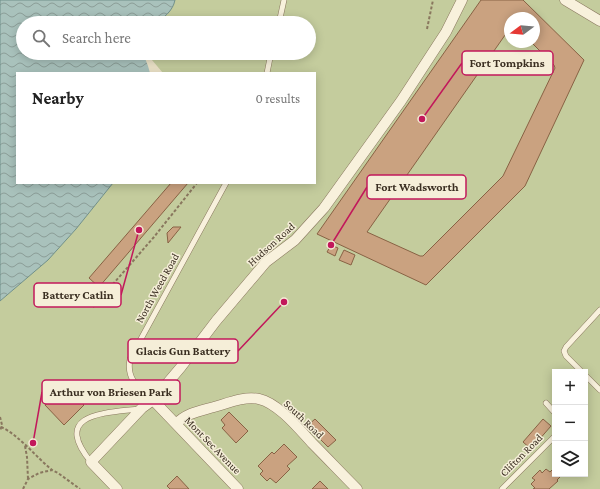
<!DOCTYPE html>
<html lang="en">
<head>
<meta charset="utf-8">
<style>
  body { margin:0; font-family:"Crimson Pro",serif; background:#f2f2f2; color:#222 }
  .controls { position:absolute; right:12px; bottom:12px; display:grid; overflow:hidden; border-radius:0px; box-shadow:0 2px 10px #0003 }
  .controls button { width:36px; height:36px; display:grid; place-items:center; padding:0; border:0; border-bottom:1px solid #e0e0e0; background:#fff; color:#222; font:20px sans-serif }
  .compass { position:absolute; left:504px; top:12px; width:36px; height:36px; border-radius:50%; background:#fff; box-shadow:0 2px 10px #0003; rotate:254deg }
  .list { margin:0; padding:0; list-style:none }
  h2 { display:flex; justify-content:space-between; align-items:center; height:52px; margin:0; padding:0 16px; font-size:17px }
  h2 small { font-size:13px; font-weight:400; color:#767676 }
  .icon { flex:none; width:22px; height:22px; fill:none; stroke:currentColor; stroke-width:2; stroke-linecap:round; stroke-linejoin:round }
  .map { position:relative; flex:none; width:600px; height:489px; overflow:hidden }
  .search { position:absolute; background:#fff; box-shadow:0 2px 10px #0003; left:16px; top:16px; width:300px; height:44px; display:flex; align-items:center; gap:10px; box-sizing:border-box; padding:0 14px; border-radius:22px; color:#767676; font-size:15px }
  .panel { position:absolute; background:#fff; box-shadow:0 2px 10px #0003; left:16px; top:72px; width:300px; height:112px; border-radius:0px }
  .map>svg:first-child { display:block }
</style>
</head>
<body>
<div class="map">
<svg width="600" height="489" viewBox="0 0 600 489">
  <defs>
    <pattern id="water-waves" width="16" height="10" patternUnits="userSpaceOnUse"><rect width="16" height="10" fill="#a9c2bc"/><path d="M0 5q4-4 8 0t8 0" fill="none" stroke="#8b9e98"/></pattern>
  </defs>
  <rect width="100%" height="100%" fill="#ede4c9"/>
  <!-- park -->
  <path fill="#c4cc9d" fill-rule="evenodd" d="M175,0H600V489H0V301L22,282L76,229L113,183H315V73H161L144,53H309V23H154C163,19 173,11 175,0ZM510,18H534V42H510ZM555,372H585V474H555Z"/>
  <!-- water -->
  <path fill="url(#water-waves)" stroke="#709089" d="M0,0H175C173,11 163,19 154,23H23V53H144L161,73H17V183H113L76,229L48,260L0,301Z"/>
  <!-- pier -->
  <path fill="#ede4c9" d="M143,53H146L163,73H150L148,66Z"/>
  <!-- building -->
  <path fill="#caa280" stroke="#886244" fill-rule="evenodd" d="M481,0H523L584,60L525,186L426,285L317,234ZM510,18H534V42H531L554,65L555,68L503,176L423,256H420L367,232L510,28Z
    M171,183H188L99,287L89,278Z
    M173,227H181L168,243L167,233Z
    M331,245L338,248L335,256L327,252Z
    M344,250L355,255L351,265L339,260Z
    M57,384L62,389L65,386L84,405L64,425L45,405L50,401L45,396Z
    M229,412L248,431L236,443L222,428L225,425L221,420Z
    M315,419L336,440L328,447L307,426Z
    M543,419L551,426L531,449L523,442Z
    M284,444L297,457L287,466L290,469L276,483L270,478L267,481L260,474L263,471L258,466L272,452L274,454Z
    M554,468L555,470V474H560L561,476L557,480L558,481L549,489H533L535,488L531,484L535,480L532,478L540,470L542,473L546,469L550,472Z
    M177,476L189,489H170L167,486Z
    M320,481L328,489H312Z"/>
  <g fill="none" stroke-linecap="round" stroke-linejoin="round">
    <defs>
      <path id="lane" d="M279,23L284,0
        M267,73L271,53
        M582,372L566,356L564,351L566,347L600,310
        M585,375L600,390
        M153,400C139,388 126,380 130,359L226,183
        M546,403L555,413
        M91,462C51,413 105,413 139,409
        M502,489L555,436"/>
      <path id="street" d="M565,0L600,21
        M153,400L238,489
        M176,424C186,413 200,411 214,407C228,403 244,396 259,399C278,403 299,429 312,443C327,458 342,474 357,489
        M117,489L91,462L142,408L153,400L181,367L216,321L266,262L295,240L324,208L401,101L446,32L462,0"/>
    </defs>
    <!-- lane casing -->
    <use href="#lane" stroke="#89775e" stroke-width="6"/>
    <!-- street casing -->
    <use href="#street" stroke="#89775e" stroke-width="11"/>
    <!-- path -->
    <path stroke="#89775e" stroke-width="2" stroke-dasharray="3 2" stroke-linecap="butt" d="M427,29L433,0
      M93,307L154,237L197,183
      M0,417L2,425L0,431
      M1,427C19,435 36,457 52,470
      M25,446L27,457L28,479
      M23,489L28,479L39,473L52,470L58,473L80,489"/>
    <!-- lane -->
    <use href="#lane" stroke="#f8f1dc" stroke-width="5"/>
    <!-- street -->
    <use href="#street" stroke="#f8f1dc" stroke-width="10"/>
  </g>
  <g text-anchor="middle" stroke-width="3" stroke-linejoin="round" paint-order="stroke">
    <!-- street labels -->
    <g font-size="11" fill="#3a2e21" stroke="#f5eed8">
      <text transform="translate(271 244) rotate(-42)" y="4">Hudson Road</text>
      <text transform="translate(157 288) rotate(-61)" y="4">North Weed Road</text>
      <text transform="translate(304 419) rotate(44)" y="4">South Road</text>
      <text transform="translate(213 445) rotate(46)" y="4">Mont Sec Avenue</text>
      <text transform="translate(521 455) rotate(-45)" y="4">Clifton Road</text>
    </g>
  </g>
  <!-- callouts -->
  <path fill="none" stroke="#c2185b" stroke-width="1.5" d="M422 119L462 63M331 245L367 187M139 230L121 295M284 302L238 351M33 443L42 392"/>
  <g fill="#c2185b" stroke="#f5eed8" stroke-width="1.5">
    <circle cx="422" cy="119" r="4"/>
    <circle cx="331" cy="245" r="4"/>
    <circle cx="139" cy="230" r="4"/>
    <circle cx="284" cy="302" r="4"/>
    <circle cx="33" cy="443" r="4"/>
  </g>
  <g fill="#f5eed8" stroke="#c2185b" stroke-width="1.5">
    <rect x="462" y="51" width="91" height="24" rx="4"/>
    <rect x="367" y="175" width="99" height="24" rx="4"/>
    <rect x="34" y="283" width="87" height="24" rx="4"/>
    <rect x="128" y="339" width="110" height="24" rx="4"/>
    <rect x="42" y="380" width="138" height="24" rx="4"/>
  </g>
  <g font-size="12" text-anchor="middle" font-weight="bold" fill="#3a2e21">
    <text x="507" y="67">Fort Tompkins</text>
    <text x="417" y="191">Fort Wadsworth</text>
    <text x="78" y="299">Battery Catlin</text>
    <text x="183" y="355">Glacis Gun Battery</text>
    <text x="111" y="396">Arthur von Briesen Park</text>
  </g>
</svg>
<div class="controls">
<button>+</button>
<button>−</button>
<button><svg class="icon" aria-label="layers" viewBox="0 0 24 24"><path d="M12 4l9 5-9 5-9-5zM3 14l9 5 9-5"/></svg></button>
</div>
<svg class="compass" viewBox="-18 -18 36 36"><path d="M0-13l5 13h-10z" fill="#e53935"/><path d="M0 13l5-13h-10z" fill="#767676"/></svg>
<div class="search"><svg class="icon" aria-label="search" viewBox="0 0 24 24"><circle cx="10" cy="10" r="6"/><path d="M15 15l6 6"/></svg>Search here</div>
<section class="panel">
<h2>Nearby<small>0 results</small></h2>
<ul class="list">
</ul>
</section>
</div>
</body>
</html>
